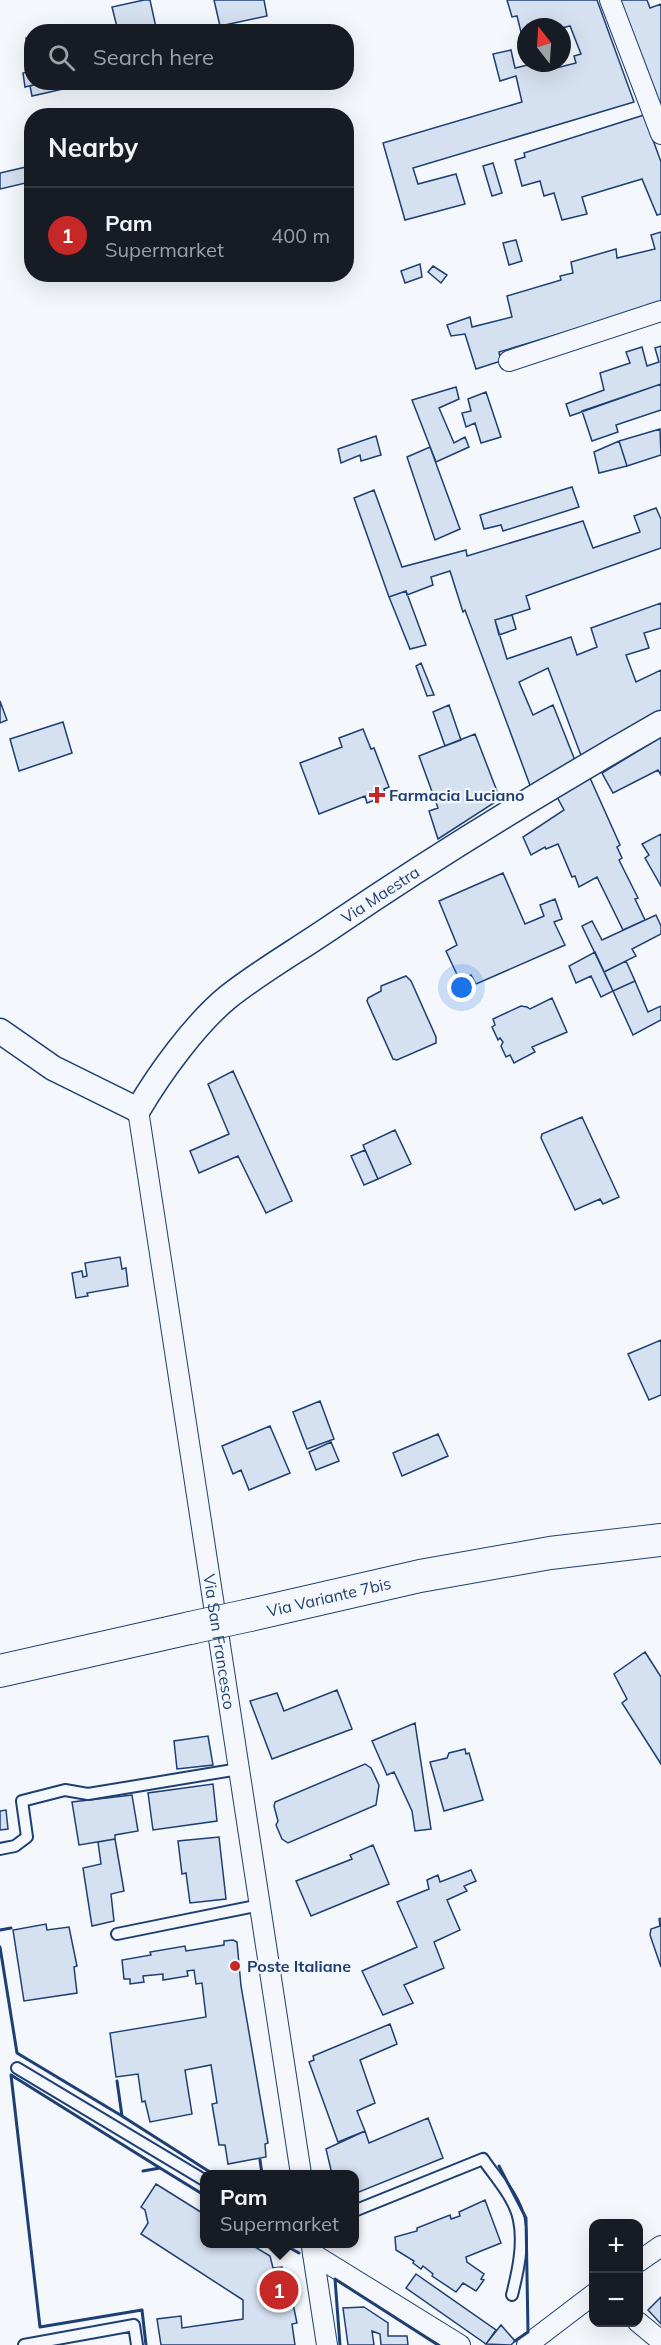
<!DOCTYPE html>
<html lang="en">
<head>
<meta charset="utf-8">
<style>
  body { margin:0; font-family:Mulish,sans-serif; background:#20242c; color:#f1f3f6 }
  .controls { position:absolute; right:18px; bottom:18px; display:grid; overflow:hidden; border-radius:12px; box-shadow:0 6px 24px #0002 }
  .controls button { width:54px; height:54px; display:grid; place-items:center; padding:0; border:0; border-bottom:2px solid #363941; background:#171b24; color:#f1f3f6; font:30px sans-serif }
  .compass { position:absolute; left:517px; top:18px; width:54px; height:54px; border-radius:50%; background:#171b24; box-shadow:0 6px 24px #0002; rotate:343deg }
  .you { position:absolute; left:462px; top:988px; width:21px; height:21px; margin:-15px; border:4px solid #fff; border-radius:50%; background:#1a73e8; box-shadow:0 0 0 9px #1a73e833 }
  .badge { display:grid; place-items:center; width:39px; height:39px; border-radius:50%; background:#c62828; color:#fff; font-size:20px; font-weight:700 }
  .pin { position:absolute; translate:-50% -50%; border:3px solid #fff; box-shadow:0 2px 6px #0006 }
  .popup { position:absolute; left:200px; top:2170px; width:159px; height:78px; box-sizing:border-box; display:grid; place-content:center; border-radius:12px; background:#171b24; filter:drop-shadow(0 2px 4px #0005); font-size:20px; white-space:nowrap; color:#9ea1a6 }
  .popup b { font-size:22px; color:#f1f3f6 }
  .popup::after { content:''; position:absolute; left:50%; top:100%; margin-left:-12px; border:12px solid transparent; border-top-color:#171b24 }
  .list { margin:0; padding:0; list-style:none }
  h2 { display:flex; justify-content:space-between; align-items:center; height:78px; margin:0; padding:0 24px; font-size:26px }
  h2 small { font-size:20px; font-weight:400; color:#9ea1a6 }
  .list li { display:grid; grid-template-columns:39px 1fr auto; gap:18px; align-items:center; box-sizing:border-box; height:96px; padding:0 24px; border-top:2px solid #363941 }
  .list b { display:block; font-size:22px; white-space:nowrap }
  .list p { margin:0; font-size:20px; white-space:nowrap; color:#9ea1a6 }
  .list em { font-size:20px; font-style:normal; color:#9ea1a6 }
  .icon { flex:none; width:33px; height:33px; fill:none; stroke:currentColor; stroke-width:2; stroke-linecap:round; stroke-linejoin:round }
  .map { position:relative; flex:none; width:661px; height:2345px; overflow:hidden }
  .search { position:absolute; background:#171b24; box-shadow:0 6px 24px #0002; left:24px; top:24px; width:330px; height:66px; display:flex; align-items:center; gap:15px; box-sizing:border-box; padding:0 21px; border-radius:24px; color:#9ea1a6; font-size:22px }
  .panel { position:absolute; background:#171b24; box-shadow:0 6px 24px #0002; left:24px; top:108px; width:330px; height:174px; border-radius:24px }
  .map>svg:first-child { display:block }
</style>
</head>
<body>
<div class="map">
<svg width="661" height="2345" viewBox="0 0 661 2345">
  <rect width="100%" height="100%" fill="#f4f7fb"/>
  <!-- building -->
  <path fill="#d5e0f0" stroke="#1d3f73" stroke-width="1.5" d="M144,0H150L157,32H121L120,26L117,27L112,7Z
    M214,0H264L267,16L220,26Z
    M507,0H597L634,102L413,168L418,184L456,174L465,204L405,220L383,143L522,102L516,76L500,81L493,54L511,50L515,68L536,63H551L552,69L576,63L574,56L581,54L570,26L562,28L526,27V39L523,40L517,16L512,17Z
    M620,0H647L650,8L661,4V117Z
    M32,37V62L26,38Z
    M32,71V82H45L25,87L23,73Z
    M45,82H71L72,87L32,96L30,86Z
    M644,115L661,162V214L657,215L642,179L582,197L587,214L562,220L554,193L544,196L540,181L522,186L515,160L525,157L524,153Z
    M493,163L502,193L492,196L483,166Z
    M26,167L30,182L0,189V173Z
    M661,232V303L499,352L501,361L476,369L465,334L451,336L447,325L470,317L472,327L512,317L507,296L561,280L560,276L573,273L571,262L616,249L617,258L655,249L651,235Z
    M516,240L522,261L509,265L503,243Z
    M420,264L422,277L405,283L401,271Z
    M433,266L447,275L441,283L428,272Z
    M661,346V384L570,416L566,404L604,390L600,373L630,363L626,352L642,347L647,366L659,362L655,348Z
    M661,384V410L616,425L618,432L592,441L582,411Z
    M456,387L459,399L439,408L454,443L465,437L469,447L436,462L412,400Z
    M486,392L501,437L481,443L475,423L466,427L462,413L471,411L468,399Z
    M660,429L661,455L627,466L619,441Z
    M376,436L381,455L361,461L360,455L341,463L338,449Z
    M619,441L627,466L599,473L594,452Z
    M430,447L460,529L435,540L407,457Z
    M572,487L579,507L503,531L501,525L484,529L480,515Z
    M374,490L402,567L466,550L467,556L583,521L593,548L640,532L634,516L656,508L661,519V548L526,596L530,609L495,620L507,659L571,637L577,655L597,647L591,628L661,603V628L644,633L649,648L626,655L636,682L661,670V717L582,758L548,668L519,682L533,715L553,705L574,758L575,767L531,788L465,610L463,612L450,571L431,577L433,585L407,595L406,591L389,597L354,498Z
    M406,591L426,645L410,649L389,597Z
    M512,615L516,629L499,635L495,620Z
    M421,663L434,695L427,696L416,666Z
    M0,701L7,720L0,723Z
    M449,705L461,740L445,746L433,712Z
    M63,722L72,753L19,771L10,739Z
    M363,729L371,749L374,748L389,787L384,789L386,796L367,803L365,796L319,814L300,763L342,747L339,738Z
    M475,734L500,799L438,839L429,811L438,808L419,756Z
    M661,737V775L658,770L613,793L602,773Z
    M590,778L620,845L617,847L622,858L619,860L638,898L635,899L645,920L623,930L597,877L579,887L575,876L572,877L558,844L546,849L545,847L531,855L523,837L564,810L556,795Z
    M661,834V886L645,858L649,855L642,844Z
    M503,873L525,924L544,916L540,905L555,899L562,919L554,922L565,945L476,984L471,975L460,981L446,951L457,945L439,901Z
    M656,915L661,926V934L632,949L636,956L604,972L582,926L592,921L602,940Z
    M595,952L613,991L601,997L591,976L576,983L569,966Z
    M626,961L635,981L613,991L604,972Z
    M406,976L411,981L436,1037V1043L397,1060L393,1059L367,1001L368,998L381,991V986Z
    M635,981L648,1012L661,1006V1020L633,1035L613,991Z
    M552,998L567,1032L532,1047L535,1052L514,1063L510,1055L506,1057L501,1046L503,1042L500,1038L498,1040L492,1027L495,1025L493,1019L521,1006L527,1007L530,1009Z
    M233,1071L292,1201L266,1213L238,1156L199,1173L190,1151L229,1134L208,1084Z
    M582,1117L619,1197L603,1204L600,1199L575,1210L541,1138L542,1134Z
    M395,1130L411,1164L378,1179L363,1145Z
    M365,1150L378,1179L364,1185L351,1156Z
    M120,1257L122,1269L126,1268L128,1286L87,1293L88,1296L76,1298L72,1273L82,1271L83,1277L87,1276L85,1263Z
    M661,1340V1395L649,1400L628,1354Z
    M320,1401L334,1439L307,1449L293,1412Z
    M270,1426L290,1473L249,1490L241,1470L233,1474L222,1446Z
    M438,1434L448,1456L402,1476L393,1453Z
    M331,1442L339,1461L316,1470L309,1452Z
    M645,1652L661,1677V1764L622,1703L627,1699L614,1674Z
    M337,1690L352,1729L272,1759L250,1701L277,1693L284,1711Z
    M415,1723L431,1829L415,1831L412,1811L394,1772L387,1775L372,1741Z
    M208,1736L213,1765L177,1769L174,1741Z
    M465,1749L466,1754L469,1753L483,1800L444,1811L430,1762L447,1758L449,1753Z
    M365,1764L371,1768L379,1785L376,1805L288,1843L282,1839L276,1825L278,1821L274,1806L275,1802Z
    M213,1784L217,1821L153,1830L148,1793Z
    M132,1795L138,1831L115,1835V1839L79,1845L72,1802Z
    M6,1810L8,1829L0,1830V1811Z
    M219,1837L226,1899L190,1903L186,1873L182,1874L178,1841Z
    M115,1839L124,1891L111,1894L114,1921L92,1926L83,1868L101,1864L98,1842Z
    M373,1845L389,1884L311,1916L296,1881L352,1859L350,1855Z
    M471,1870L476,1881L464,1886L467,1891L447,1900L460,1930L434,1942L444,1968L404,1985L413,2003L383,2015L362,1971L417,1947L397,1902L429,1889L427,1880L438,1875L440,1882Z
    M661,1918V1967L650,1935L651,1929L660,1926L659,1919Z
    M46,1924L47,1930L69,1927L77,1966L74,1967L77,1993L24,2001L13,1930Z
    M233,1940L237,1942L241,1986L268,2143L265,2144L266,2157L228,2164L225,2145H219L212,2104L217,2103L211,2065L185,2070L192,2114L150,2122L145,2101L142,2102L138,2074L116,2077L110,2033L206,2017L202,1983L196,1984L194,1970L187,1971L188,1976L163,1980V1974L143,1976L144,1982L130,1984V1979H124L122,1960L151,1955L150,1952L185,1946L186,1951L224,1945V1941Z
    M390,2024L397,2044L360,2060L375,2103L357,2111L365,2131L338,2142L309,2062L314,2060L313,2056Z
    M428,2118L443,2158L354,2194V2174H332L326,2149L365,2131L369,2143Z
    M156,2184L204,2214V2244H250L270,2256L273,2268L282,2267L288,2299H292L297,2323L292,2324L295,2345H161L157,2319L181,2316L182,2328L243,2319V2300L141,2234L148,2223L145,2210L141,2207Z
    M485,2200L501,2243L466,2257L467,2262L484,2274L481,2279L484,2280L476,2291L463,2283L456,2292L432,2276L433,2274L423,2266L421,2269L413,2263L414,2261L396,2250L395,2237L417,2231V2228L450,2215L451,2219L460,2216L459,2212Z
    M416,2274L496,2330L486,2344L406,2288Z
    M661,2297V2324L648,2310Z
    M364,2307L388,2323V2336H407L408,2345H381L380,2334L372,2331L374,2345H348L343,2308Z
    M501,2325L515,2341L511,2345L486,2344Z"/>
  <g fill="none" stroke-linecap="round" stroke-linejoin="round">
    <defs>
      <path id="service" d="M0,1849L15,1846L27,1837L22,1801L65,1790L88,1794L239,1769
        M117,1934L260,1905
        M17,2068L204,2180
        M354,2211L483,2159C495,2177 515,2198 519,2220C524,2244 518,2271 512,2295
        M24,2345L134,2325L137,2345"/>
      <g id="minor">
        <path d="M610,0L661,134"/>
        <path d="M509,361L661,311"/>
        <path id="s1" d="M138,1110L301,2174"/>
        <path d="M312,2247L327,2345"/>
        <path d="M313,2254L460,2345"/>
        <path d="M638,2262L661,2246"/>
        <path d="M638,2322L661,2341"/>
        <path d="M527,2345L594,2294"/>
      </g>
      <g id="tertiary">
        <path id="s2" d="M0,1031L53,1068L138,1110C159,1074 195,1024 228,997C261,971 298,950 333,926C439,854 549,787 661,723"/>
      </g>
      <g id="primary">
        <path id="s3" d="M250,1615L420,1576L550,1553L661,1540"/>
        <path d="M0,1671L190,1628"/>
      </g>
    </defs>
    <!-- service casing -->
    <use href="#service" stroke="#1d3f73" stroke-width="14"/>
    <!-- minor casing -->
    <use href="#minor" stroke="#1d3f73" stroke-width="22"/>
    <!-- tertiary casing -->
    <use href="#tertiary" stroke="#1d3f73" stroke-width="27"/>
    <!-- primary casing -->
    <use href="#primary" stroke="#1d3f73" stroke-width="34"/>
    <!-- service -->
    <use href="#service" stroke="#f4f7fb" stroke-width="10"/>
    <!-- minor -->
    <use href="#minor" stroke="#f4f7fb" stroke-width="20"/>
    <!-- tertiary -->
    <use href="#tertiary" stroke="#f4f7fb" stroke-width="24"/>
    <!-- primary -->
    <use href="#primary" stroke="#f4f7fb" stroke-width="32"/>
    <defs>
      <path id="primary-bridge" d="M190,1628L250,1615"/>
    </defs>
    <!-- primary-bridge casing -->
    <use href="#primary-bridge" stroke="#1d3f73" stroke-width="34" stroke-linecap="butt"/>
    <!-- primary-bridge -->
    <use href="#primary-bridge" stroke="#f4f7fb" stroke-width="32"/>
    <!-- wall -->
    <path stroke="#1d3f73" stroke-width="3" d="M0,1930L11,1928
      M0,1947L17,2053L122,2116
      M117,2081L122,2116L213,2174
      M260,2160L262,2174
      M499,2166L526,2218L528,2332L515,2341
      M160,2168L204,2195
      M143,2171L160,2168L11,2075L40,2327L142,2310L146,2345
      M283,2244L299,2253
      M340,2345L335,2279L438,2345"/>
  </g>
  <!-- markers -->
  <g fill="#c62828" stroke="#f4f7fb" stroke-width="2">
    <path d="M374 786h6v6h6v6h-6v6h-6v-6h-6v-6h6z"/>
    <circle cx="235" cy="1966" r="6"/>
  </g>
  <g text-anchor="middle" stroke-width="4.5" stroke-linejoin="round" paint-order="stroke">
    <!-- poi labels -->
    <g font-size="16" font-weight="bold" fill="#1d3f73" stroke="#f4f7fb" text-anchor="start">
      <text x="389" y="801">Farmacia Luciano</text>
      <text x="247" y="1972">Poste Italiane</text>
    </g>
    <!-- street labels -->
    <g font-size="16" fill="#1d3f73" stroke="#f4f7fb">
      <text dy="6" stroke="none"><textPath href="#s2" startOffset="488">Via Maestra</textPath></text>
      <text dy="6" stroke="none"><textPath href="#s3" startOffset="81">Via Variante 7bis</textPath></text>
      <text dy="6" stroke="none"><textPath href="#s1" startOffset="538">Via San Francesco</textPath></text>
    </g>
  </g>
</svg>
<div class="controls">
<button>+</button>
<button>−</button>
</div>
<svg class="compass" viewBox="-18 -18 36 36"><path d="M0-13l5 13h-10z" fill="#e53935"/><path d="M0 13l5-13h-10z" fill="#9ea1a6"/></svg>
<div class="you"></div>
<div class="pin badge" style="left:279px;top:2290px">1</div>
<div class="popup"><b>Pam</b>Supermarket</div>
<div class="search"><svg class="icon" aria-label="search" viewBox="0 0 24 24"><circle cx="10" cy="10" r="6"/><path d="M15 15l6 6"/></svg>Search here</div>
<section class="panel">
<h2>Nearby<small></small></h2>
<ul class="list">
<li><span class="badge">1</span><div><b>Pam</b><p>Supermarket</p></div><em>400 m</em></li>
</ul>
</section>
</div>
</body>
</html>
